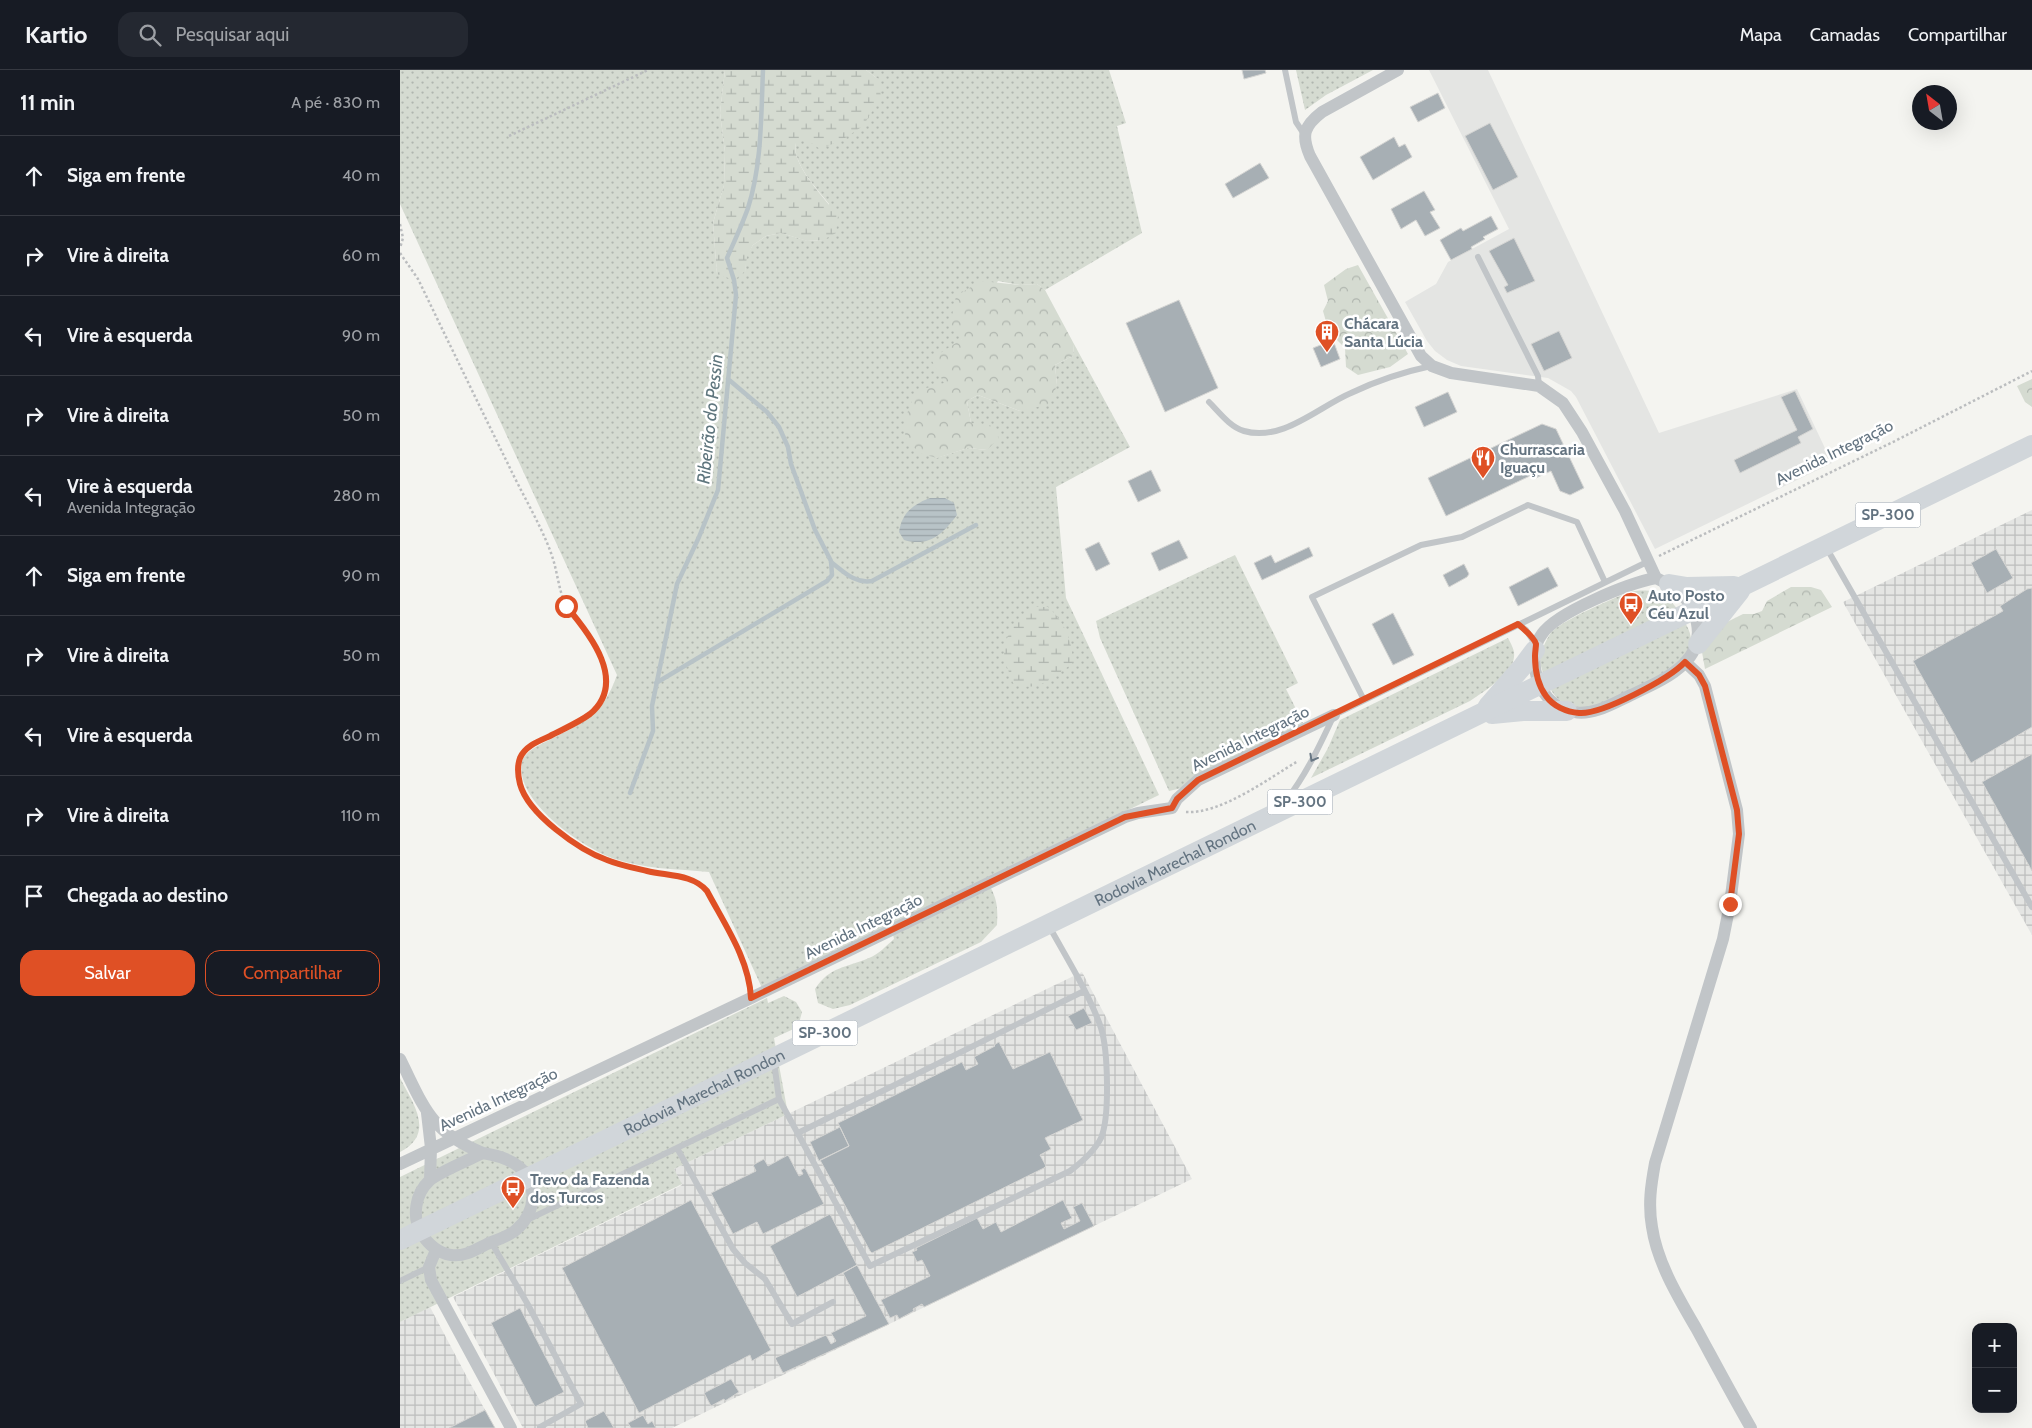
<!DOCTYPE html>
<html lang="pt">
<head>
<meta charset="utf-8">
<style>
  body { margin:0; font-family:Cabin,sans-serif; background:#242831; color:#f1f3f6 }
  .controls { position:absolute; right:15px; bottom:15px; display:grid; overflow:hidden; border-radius:10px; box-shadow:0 5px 20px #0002 }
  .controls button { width:45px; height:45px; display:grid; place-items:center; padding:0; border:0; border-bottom:1px solid #363941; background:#171b24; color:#f1f3f6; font:25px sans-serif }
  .compass { position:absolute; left:1512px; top:15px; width:45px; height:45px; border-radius:50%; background:#171b24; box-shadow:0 5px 20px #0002; rotate:329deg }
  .stop { position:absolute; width:15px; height:15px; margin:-11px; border:4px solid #df5025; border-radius:50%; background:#fff }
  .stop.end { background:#df5025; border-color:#fff; box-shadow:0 1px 5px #0008 }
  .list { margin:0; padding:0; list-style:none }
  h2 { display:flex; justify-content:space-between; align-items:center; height:65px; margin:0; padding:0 20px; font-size:21px }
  h2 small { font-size:16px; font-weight:400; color:#9ea1a6 }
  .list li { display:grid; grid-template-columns:32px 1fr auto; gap:15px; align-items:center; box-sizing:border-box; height:80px; padding:0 20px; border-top:1px solid #363941 }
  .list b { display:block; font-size:19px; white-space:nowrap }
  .list p { margin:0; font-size:16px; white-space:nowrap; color:#9ea1a6 }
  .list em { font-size:16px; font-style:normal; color:#9ea1a6 }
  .actions { display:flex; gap:10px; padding:15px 20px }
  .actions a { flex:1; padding:11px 0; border:1px solid #df5025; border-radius:15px; text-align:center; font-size:18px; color:#df5025 }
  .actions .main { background:#df5025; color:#fff }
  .icon { flex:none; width:28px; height:28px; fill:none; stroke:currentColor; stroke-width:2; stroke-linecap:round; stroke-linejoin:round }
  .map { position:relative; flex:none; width:1632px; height:1358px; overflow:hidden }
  header { display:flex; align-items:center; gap:30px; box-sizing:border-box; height:70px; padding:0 25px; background:#171b24; border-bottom:1px solid #363941 }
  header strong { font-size:24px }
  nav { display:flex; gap:28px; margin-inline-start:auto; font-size:18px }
  .search { width:350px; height:45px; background:#242831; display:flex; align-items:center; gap:12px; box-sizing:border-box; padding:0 18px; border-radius:15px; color:#9ea1a6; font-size:19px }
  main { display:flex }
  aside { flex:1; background:#171b24 }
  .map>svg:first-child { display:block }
</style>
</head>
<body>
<header>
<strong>Kartio</strong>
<div class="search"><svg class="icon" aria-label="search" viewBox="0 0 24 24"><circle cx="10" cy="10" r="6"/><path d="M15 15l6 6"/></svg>Pesquisar aqui</div>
<nav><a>Mapa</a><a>Camadas</a><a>Compartilhar</a></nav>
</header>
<main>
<aside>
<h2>11 min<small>A pé · 830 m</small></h2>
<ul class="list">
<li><svg class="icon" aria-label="ahead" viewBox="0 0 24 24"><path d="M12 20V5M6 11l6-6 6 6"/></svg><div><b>Siga em frente</b></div><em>40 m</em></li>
<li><svg class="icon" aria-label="right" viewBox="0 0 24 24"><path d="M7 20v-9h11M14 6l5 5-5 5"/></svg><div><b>Vire à direita</b></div><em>60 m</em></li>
<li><svg class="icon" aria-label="left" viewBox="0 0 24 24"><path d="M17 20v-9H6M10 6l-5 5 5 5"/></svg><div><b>Vire à esquerda</b></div><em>90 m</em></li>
<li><svg class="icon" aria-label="right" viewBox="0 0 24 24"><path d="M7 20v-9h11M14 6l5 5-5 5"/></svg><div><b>Vire à direita</b></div><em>50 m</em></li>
<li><svg class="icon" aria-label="left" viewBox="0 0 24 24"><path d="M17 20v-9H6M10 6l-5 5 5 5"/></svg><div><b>Vire à esquerda</b><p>Avenida Integração</p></div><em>280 m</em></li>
<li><svg class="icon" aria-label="ahead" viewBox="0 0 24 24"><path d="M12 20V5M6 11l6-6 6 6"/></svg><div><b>Siga em frente</b></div><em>90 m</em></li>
<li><svg class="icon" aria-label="right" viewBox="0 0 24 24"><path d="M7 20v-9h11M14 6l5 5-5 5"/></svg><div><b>Vire à direita</b></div><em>50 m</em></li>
<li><svg class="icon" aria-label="left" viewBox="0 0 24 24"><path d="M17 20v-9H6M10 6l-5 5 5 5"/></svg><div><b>Vire à esquerda</b></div><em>60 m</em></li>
<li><svg class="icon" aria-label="right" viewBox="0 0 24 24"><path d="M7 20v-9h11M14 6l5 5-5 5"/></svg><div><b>Vire à direita</b></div><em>110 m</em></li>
<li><svg class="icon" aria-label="arrive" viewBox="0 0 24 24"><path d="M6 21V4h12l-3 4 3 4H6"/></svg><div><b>Chegada ao destino</b></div></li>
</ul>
<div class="actions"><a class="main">Salvar</a><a>Compartilhar</a></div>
</aside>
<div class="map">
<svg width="1632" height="1358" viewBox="0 0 1632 1358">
  <defs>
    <pattern id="industrial-grid" width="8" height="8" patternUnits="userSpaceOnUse" patternTransform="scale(1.25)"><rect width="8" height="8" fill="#e4e5e3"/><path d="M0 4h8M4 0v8" fill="none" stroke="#bcbebd"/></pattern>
    <pattern id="grass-dots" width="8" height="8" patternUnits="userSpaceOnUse" patternTransform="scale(1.25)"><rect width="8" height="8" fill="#d5dbd1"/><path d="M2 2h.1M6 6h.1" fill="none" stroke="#b0b6af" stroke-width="1.8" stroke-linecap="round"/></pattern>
    <pattern id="forest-crowns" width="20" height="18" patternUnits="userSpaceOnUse" patternTransform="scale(1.25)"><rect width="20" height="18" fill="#d5dbd1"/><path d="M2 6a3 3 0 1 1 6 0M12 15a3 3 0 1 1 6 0" fill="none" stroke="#b0b6af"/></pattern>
    <pattern id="wetland-marsh" width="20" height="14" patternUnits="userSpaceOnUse" patternTransform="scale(1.25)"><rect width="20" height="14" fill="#d5dbd1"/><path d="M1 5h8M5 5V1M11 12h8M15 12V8" fill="none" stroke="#b0b6af"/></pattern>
    <pattern id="water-rules" width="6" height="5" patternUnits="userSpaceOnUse" patternTransform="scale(1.25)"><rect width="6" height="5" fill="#b8c3c7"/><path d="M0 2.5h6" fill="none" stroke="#99a3a7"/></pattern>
  </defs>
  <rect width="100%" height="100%" fill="#f4f4f0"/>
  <!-- built -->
  <path fill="#e4e5e3" d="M1029,0H1088L1259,363L1397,319L1432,393L1255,479L1176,327L1171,321L1148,308L1061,296L1047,290L1035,281L1027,271L1005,232L1036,214L1048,192L1109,159Z"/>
  <!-- industrial -->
  <path fill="url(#industrial-grid)" d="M1632,440V865L1443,532Z
    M682,902L792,1109L272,1358H123L53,1227L282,1115L274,1099Z
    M30,1237L69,1311L95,1358H0V1252Z"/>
  <!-- grass -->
  <path fill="url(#grass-dots)" d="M0,0H325L320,43L325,82L324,115L313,153L317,204L345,202L346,186L353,175L366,166L381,163L408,171L423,170L429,134C417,119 391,92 396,72L478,9L466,0H709L726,53L717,56L742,163L645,220L637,214L620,215L598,211L562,269L544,313L536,388L568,378L587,380L571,353L567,331L578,325L620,341L657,315L655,295L673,286L674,274L730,377L656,417L666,528L759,725L584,810L587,811C597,828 598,835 597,855L581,872L450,935L433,939L418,933L415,919C430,896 446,898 469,888C478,885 487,875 494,869L491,855L362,918L309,802C277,799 245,799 215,789C183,778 128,739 122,705C121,699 121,692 124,687C131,678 140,675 149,670C185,652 203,645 217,605L0,134Z
    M896,0H973L926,25L905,40Z
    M835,485L898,613L886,619L903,653L782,718L769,721L700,568L696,551Z
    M1235,521C1256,519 1268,524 1279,542C1283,550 1291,560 1291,570C1290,599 1225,623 1202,634C1190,640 1166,638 1156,627C1150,620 1143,605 1141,596C1138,586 1145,572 1150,564C1161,550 1209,531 1226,523Z
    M1108,568C1111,574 1115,580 1114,587C1113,604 1083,622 1070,631L911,708L928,678L940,650Z
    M384,926L396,932L402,942L398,957L374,968L388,1044L274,1099L282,1114L0,1252V1107L367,928L368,933Z
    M0,1008C13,1033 36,1064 0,1082Z"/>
  <!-- forest -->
  <path fill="url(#forest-crowns)" d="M958,195L1008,284L990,297L958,305L946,297L945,278L929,262L923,241L928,231L924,215L946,199Z
    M581,211L620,215L637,214L645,220L674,274L673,286L655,295L657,315L650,334L620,341L578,325L567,331L571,353L590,355L599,368L587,380L568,378L537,388L519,383L505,367L506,346L516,321L544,313L531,289L562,269L550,256L556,226Z
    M1632,309V337L1625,332L1617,316Z
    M1391,517H1411L1421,520L1432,537L1305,599L1302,582L1323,554L1343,544H1354L1362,541L1367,531Z"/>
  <!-- wetland -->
  <path fill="url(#wetland-marsh)" d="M325,0H466L478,9L481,27L463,56L442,70L420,79L404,68L396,73C390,94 426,129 438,146L436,163L423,170L407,171L381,163L366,166L353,175L347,186L345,202L334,210L317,204L313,153L324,115L325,82L320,43Z
    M635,537H648C664,551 673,572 673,593C653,607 638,624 613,613C610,604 604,592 604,582C604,564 621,545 635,537Z"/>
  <!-- water -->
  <path fill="url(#water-rules)" d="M530,428H545L554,433L557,445C542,465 529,477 504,470L499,462C502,443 512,435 530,428Z"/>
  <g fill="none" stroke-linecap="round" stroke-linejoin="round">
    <!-- stream -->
    <path stroke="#b8c3c7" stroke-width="4.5" d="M431,492C444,502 455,514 472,511L576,455
      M256,613L427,511L432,505L431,491L415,460L391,394L388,377L379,357L367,342L328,309
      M230,723L253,661L252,636L277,514L299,467L318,420L336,225L334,210L327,188C334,172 342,155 348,138C362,94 361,46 363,0"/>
  </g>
  <!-- building -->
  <path fill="#a7afb4" stroke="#d5d5d3" d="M842,0H865L866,3L844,9Z
    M1038,23L1045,38L1018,52L1010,37Z
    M1090,53L1118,107L1093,120L1065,66Z
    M994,67L999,77L1005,74L1012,87L973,110L960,87Z
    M860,93L869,108L833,128L825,114Z
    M1024,121L1035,140L1030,142L1040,158L1025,166L1016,150L1001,159L991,139Z
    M1091,146L1098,159L1083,167L1085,169L1071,177L1072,179L1051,190L1040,170L1061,158L1063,161Z
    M1114,168L1135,211L1107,223L1104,217L1108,215L1089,181Z
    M779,230L818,318L765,342L726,253Z
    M1159,261L1172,288L1144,301L1131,274Z
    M933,270L940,289L921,297L913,278Z
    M1395,321L1413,359L1398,367L1401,373L1340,403L1334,390L1397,360L1381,327Z
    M1048,322L1057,342L1024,357L1015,337Z
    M1142,354L1156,359L1184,418L1170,425L1160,421L1151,401L1136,408L1134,404L1046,446L1028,408Z
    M751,400L761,421L738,432L728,411Z
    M779,470L788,488L759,501L751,483Z
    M699,472L710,494L696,501L685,479Z
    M909,477L913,486L862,510L854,493L871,485L875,493Z
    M1596,479L1613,508L1587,523L1571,493Z
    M1064,494L1069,504L1067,507L1049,517L1043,505Z
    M1148,497L1158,516L1118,536L1109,517Z
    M1632,518V657L1571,693L1513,591L1603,541L1600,536L1627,519Z
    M993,543L1014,585L993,595L972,554Z
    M1632,684V801L1582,712Z
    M684,938L692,953L676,960L668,946Z
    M599,972L613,999L650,982L683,1050L645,1068L651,1079L640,1085L646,1096L644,1098L472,1183L470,1181L420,1090L449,1076L438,1053L562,992L566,1000L578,994L574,987L595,976L594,975Z
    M440,1057L449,1076L419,1091L410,1072Z
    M388,1085L399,1106L403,1104L401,1100L405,1098L424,1134L363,1164L357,1152L333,1164L311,1123L356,1101L353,1095L364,1089L368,1096Z
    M291,1130L371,1280L352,1291L350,1285L239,1343L162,1198Z
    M663,1130L672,1148L661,1153L664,1159L680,1151L673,1137L682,1133L694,1156L524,1237L522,1234L513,1239L514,1241L499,1249L497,1245L490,1248L481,1230L530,1206L522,1190L517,1192L512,1182L517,1180L516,1178L577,1148L583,1159L596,1152L601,1162Z
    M430,1144L457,1195L397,1227L370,1176Z
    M457,1195L489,1254L383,1303L375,1288L426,1265L431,1274L436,1271L431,1263L466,1246L443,1203Z
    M120,1238L164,1322L135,1337L91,1253Z
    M331,1309L339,1322L325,1331L324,1329L311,1336L304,1323Z
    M85,1340L95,1358H49Z
    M204,1341L214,1358H188L185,1351Z
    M243,1345L248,1354L252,1351L256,1358H231L228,1353Z"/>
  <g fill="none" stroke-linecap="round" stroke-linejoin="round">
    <!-- path -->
    <path stroke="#bbbdbf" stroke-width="2.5" stroke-dasharray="2.5 2.5" stroke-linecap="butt" d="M109,66L248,0
      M0,154L3,168L0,178
      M0,183L18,209C48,271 78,333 108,394C121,422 141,455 151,483C157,499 158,516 164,531C169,541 178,548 184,557C194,572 204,592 207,610C214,669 82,656 126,727C152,769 204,792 250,801C270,806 293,805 307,821L343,890L350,912
      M1259,486L1495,371L1632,301
      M786,742C821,744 868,709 898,691"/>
    <!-- service -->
    <path stroke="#c1c5c8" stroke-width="6" d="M885,0L896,52L904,64
      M1078,187L1138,306L1139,316
      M809,332C819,342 830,357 844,361C883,372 918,337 951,323C976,311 1003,302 1031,296
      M1426,477L1632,837
      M1118,554L1126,560L1136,575
      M964,630L912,527L1021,475L1062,467L1128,435L1177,452L1205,512
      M885,732C906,705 920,675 934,645L1249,491
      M379,1029L470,1196L670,1101C682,1092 694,1082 701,1068C710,1047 708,980 701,958C690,925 666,887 649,856
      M398,1063L684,921
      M277,1078L333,1179L345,1193L365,1209L392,1254L433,1232
      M127,1150L379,1029L374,992
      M91,1172L127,1233L181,1334L140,1357
      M0,1211L29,1197"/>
    <!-- minor -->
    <path stroke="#c1c5c8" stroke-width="12" d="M998,0L922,42C904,56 901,65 910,86L1021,286L1032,296L1051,303L1139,316L1163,333L1182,362L1225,441L1256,508
      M1256,508C1273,516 1287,525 1294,543C1312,590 1265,609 1231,625C1214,633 1193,646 1174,642C1157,640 1144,627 1138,611C1133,596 1132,577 1142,564C1157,542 1229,513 1256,508Z
      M1285,592L1299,605L1305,616L1337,740L1339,764L1330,834L1323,869L1255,1093C1251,1115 1248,1134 1252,1157C1257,1192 1278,1227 1296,1258C1314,1291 1332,1325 1351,1358
      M0,989C24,1037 30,1062 83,1083
      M27,1043L31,1078L30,1110
      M83,1083C95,1085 108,1088 118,1096C139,1113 136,1142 117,1159C110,1166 96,1170 87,1174C75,1180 64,1187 51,1185C38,1183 28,1174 21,1163C12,1147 15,1124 29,1111C37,1103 71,1089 83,1083Z
      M0,1094L351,928L725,747L738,743L772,738L777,729L798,710L934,645
      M36,1180L29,1197L31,1210L111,1358"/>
    <!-- primary -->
    <g stroke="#d1d6da" stroke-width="20">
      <path d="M1269,514L1287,517L1334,516"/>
      <path d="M1298,574L1340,521"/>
      <path d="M1088,636L1123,596L1135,580"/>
      <path d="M1092,644L1123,641H1167"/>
      <path id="s1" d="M0,1170L1632,375"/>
    </g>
  </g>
  <!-- one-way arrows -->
  <defs><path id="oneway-chevron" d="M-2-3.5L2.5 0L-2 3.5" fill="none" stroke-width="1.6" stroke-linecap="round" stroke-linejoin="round" transform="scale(1.25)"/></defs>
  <use stroke="#687784" href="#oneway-chevron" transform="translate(913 688) rotate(119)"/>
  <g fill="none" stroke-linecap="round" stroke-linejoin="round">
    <!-- route -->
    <path stroke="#df5025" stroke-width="6" d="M166,536C190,564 228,612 190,644C178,653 163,659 150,666C139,671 125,676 120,688C117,696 118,706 120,714C128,744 179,780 207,790C219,795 234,798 247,801C267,806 293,804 307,821C325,855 349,889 351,928L725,747L772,738L777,729L798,710L1118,554C1124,559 1134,567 1136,574C1136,577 1135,582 1135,586C1135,600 1137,614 1146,626C1153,636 1166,642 1179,643C1201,645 1269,609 1285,592L1299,605L1305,616L1337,740L1339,764L1330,834"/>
  </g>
  <!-- icons -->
  <defs>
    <symbol id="building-pin" viewBox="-11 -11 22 30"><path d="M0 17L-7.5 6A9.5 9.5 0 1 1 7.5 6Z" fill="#df5025" stroke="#fff"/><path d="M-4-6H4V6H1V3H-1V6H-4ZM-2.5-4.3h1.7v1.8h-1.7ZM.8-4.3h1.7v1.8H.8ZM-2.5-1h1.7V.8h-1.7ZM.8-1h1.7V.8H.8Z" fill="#fff"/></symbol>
    <symbol id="restaurant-pin" viewBox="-11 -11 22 30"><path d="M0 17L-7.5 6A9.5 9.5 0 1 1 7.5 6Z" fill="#df5025" stroke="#fff"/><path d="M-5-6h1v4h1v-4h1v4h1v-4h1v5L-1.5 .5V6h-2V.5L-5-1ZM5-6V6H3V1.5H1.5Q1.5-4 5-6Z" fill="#fff"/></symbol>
    <symbol id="bus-pin" viewBox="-11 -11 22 30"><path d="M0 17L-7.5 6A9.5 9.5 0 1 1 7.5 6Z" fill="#df5025" stroke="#fff"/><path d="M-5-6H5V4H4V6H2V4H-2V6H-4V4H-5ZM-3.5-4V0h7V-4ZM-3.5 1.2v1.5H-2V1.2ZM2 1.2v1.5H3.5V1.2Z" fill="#fff"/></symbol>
  </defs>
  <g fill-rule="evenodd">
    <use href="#building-pin" x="913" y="248" width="28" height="38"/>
    <use href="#restaurant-pin" x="1069" y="374" width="28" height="38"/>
    <use href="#bus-pin" x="1217" y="520" width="28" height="38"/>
    <use href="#bus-pin" x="99" y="1104" width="28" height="38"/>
  </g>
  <g text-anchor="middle" stroke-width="5" stroke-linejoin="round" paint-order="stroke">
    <!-- shield labels -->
    <g fill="#fff" stroke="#929da6" stroke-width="1">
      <rect x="1455.5" y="432.5" width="65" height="25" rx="4"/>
      <rect x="867.5" y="719.5" width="65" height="25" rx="4"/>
      <rect x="392.5" y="950.5" width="65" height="25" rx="4"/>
    </g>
    <g font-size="15" font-weight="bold" fill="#637380">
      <text x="1488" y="450">SP-300</text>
      <text x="900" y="737">SP-300</text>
      <text x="425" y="968">SP-300</text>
    </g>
    <!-- poi labels -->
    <g font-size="16" font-weight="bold" fill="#637380" stroke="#fff" text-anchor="start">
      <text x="944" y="259">Chácara<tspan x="944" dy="18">Santa Lúcia</tspan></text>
      <text x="1100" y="385">Churrascaria<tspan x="1100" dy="18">Iguaçu</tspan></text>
      <text x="1248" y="531">Auto Posto<tspan x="1248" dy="18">Céu Azul</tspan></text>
      <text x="130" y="1115">Trevo da Fazenda<tspan x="130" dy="18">dos Turcos</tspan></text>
    </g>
    <!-- street labels -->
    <g font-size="16" fill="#637380" stroke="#fff">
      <text transform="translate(1434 382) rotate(-26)" y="6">Avenida Integração</text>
      <text transform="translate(850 668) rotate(-26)" y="6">Avenida Integração</text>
      <text dy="6" stroke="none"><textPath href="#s1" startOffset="862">Rodovia Marechal Rondon</textPath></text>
      <text transform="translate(463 856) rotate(-26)" y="6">Avenida Integração</text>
      <text dy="6" stroke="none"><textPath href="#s1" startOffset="338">Rodovia Marechal Rondon</textPath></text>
      <text transform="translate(98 1029) rotate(-25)" y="6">Avenida Integração</text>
    </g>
    <!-- water labels -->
    <g font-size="18" font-style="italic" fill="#5f767e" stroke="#fff">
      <text transform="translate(310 349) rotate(-84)" y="6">Ribeirão do Pessin</text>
    </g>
  </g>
</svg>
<div class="controls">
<button>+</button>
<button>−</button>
</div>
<svg class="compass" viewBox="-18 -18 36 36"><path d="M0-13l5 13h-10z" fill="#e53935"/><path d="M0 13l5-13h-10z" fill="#9ea1a6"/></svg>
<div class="stop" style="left:166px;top:536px"></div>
<div class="stop end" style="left:1330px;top:834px"></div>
</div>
</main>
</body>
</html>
